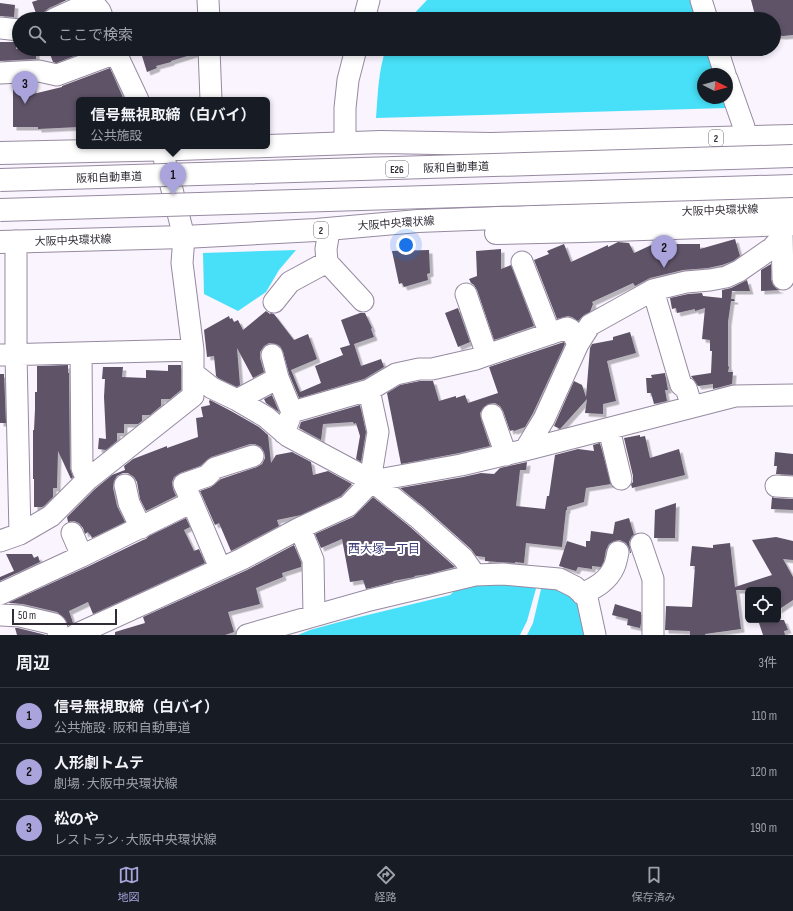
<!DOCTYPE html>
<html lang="ja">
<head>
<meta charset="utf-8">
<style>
  body { margin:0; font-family:"Sofia Sans Condensed","Noto Sans JP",sans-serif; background:#20242c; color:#f1f3f6 }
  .controls { position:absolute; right:12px; bottom:12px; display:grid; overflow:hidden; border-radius:6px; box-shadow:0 2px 6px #0003 }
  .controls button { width:36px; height:36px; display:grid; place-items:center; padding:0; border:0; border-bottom:1px solid #363941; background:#171b24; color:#f1f3f6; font:20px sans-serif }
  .compass { position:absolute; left:697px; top:68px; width:36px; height:36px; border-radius:50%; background:#171b24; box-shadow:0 2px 6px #0003; rotate:96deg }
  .scale { position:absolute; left:12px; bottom:10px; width:105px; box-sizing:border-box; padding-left:4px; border:2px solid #312c35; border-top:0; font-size:11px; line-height:14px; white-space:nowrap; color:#312c35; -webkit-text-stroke:3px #fff; paint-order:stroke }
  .you { position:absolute; left:406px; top:245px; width:14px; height:14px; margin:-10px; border:3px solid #fff; border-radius:50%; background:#1a73e8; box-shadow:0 0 0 6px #1a73e833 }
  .badge { display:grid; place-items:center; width:26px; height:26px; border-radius:50%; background:#a9a4db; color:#111; font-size:13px; font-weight:700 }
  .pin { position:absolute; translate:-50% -33px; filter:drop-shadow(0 1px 2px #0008) }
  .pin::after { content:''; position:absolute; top:21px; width:14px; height:12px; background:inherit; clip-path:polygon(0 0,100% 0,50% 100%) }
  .popup { position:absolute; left:76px; top:97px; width:194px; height:52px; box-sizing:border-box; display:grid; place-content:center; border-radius:6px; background:#171b24; filter:drop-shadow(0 1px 3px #0005); font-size:13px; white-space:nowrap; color:#9ea1a6 }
  .popup b { font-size:15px; color:#f1f3f6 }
  .popup::after { content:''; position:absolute; left:50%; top:100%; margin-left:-8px; border:8px solid transparent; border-top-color:#171b24 }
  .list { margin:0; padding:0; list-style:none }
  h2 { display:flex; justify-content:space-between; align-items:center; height:52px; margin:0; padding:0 16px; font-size:17px }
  h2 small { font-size:13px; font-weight:400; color:#9ea1a6 }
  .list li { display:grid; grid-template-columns:26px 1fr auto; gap:12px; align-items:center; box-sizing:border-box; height:56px; padding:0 16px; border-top:1px solid #363941 }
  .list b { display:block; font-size:15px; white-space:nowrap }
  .list p { margin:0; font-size:13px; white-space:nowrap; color:#9ea1a6 }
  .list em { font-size:13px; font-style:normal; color:#9ea1a6 }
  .icon { flex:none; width:22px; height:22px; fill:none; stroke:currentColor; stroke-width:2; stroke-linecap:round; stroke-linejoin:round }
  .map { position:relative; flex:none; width:793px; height:635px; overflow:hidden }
  .search { position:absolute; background:#171b24; box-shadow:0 2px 6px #0003; left:12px; right:12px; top:12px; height:44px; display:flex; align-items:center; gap:10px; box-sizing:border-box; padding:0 14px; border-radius:22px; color:#9ea1a6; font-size:15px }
  .sheet { height:220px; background:#171b24 }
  nav { display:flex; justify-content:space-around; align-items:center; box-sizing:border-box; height:56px; border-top:1px solid #363941; background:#171b24; font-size:11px; color:#9ea1a6 }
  nav a { display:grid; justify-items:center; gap:2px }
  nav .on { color:#a9a4db }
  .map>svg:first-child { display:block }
</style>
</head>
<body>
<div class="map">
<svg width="793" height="635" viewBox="0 0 793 635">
  <defs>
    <filter id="shadow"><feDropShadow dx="3.5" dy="3.5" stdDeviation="0" flood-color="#0004"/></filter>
  </defs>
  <rect width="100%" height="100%" fill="#faf4fe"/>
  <!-- water -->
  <path fill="#47e0f8" d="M427,0H692L698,19H409Z
    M386,49H708L716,74H703V98H724L727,108L376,118C378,95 378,71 386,49Z
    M296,250L279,270L266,292L238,311L204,294L203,253Z
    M492,581L537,585L527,621L520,635H298L310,630L343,621L450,595L458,588Z
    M542,585L558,586L579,598L589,635H527L533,623Z"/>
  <!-- building -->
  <path fill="#5e5367" filter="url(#shadow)" d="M38,0H67L49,8L44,12L42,19H38L32,2Z
    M751,0H793V35L783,36L774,35V19H756Z
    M0,3L15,5L14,17L0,16Z
    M0,42H16V49H36V59L0,61Z
    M48,49H92L56,63L53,62Z
    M157,49H197V53L171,61V62L156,66L157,68L147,72L142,56L158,51Z
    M110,68L124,100H79V127L38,129V127H13V84L33,83V94L62,87V86Z
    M735,239L740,256L733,261L722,265L708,268L683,270L650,278L635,286L633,283L592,302L593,304L590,312L584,315L578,321L572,317L568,316L557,319L534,260L549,254L547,251L564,244L571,262L608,245V247L618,242L629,243L634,253L660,241L672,242L673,244H700V249Z
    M501,249V269L511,265L534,326L494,340L477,290L474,285L471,283L469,279L477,276L476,251Z
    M429,250L430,273L427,274L428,280L404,287L402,283L399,284L392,251Z
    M771,264V279L773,285L777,289L781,290L761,291V270Z
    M747,280L750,291H732L731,299H734L735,301H731L728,322V366L729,367L728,372H733L732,384L713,389V384L698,386L691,376L711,373L712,351H710V340L702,339L705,308L695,311V309L677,313L676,308L672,309L670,298L688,294L702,293L703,296L722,298V290L731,288Z
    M458,308L470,342L458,347L445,313Z
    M266,311L270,314L271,313L274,314L294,340L308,334L317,359L291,370L300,392L321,383L315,366L343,355L340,348L350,345L341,320L360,313H365L372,328L371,329L374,337L354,344L361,366L381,359L384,367L364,379L299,398L289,374L283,352L280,346L276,344L269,343L264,346L260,352V358L264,372L253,378L237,348L240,385L237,387L218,378L216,376L214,356L207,357L204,330L229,316L230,319L232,318L234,322L238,320L243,330Z
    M630,332L636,353L607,361L616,401L603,404V414L585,413L587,399L560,429L554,426L574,381L582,385L586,397L590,348L592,344L613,340V337Z
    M564,342L565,344L533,413L525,427L514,431L513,430L510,431L503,411L500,406L495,403L488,404L483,408L480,413L481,419L490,446L459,453L401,464L387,393L400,385L420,381H433L439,401L456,396V398L465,395L468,403L498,393L489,367Z
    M68,365V373H69L70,468L73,477L71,479L58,451L57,488H53V497L44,506L42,507H34V479H33V430H34L35,409V392H37V366Z
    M168,365H181V390L170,399H161V406L150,415H142V421L138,424H124V433H117V441L106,450L98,449L99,438L106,439L104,397L105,379H102L103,367H123L122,377L146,378V370L168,371Z
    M665,373L668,390H665L667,401L654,404L651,393H647L646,378H652L651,375Z
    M0,374H4L6,423H0Z
    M272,395L279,412L266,403L264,399Z
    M210,400L231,411L259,427L268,435L271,463L276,455L292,452L311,462L313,475L328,471L352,484L341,496L301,515L277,520L279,526L231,551L219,523L215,525L200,491L211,487L221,479L257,467L262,464L265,458L264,452L261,447L255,444H250L211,457L207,460L200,466L180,473L174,477L172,482L173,489L176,496L146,511L140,499L137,482L134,477L128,473H123L117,476L114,481L113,488L117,506L125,522L92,538L90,534H89L88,532L85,534L83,528L79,523L74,521L68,522L67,517L95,489L112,475L125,470L124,466L133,459L167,446V448L198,437L196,418L203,417L201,407L210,405L209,401Z
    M360,405L366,432L361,462L356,459L360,436L356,423L354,424L353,422L323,424L321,440L299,428L301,422Z
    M640,435V437L645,436L650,458L679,449L685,475L632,488L631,484L633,482V476L624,438Z
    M600,443L611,484L586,488L584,502L567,507V510H566L562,547L526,543L524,563L515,562V563L498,562L485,561V557L476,556L471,549L425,508L400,488L463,477L481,473L494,474L500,468L527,462L526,470H520L516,506L545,509L547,496H549L555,455L578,449L594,451L593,445Z
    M775,452L793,454V475L776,474L777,466H774Z
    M373,497L409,526L455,567L429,574L414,576L415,577L393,581V582L366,589L363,580L350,582L342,539L321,548L315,534L353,517Z
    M772,497L775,498L793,499V510L771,509Z
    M676,503L675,538H654L655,510Z
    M186,518L190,527L184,530L194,551L199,549L205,563L93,614L88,602L69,611L73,623L68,625L64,618L57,612L23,604L8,603L87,567L143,540L146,539L149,536Z
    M629,518L634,535L632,536L629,542L630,548L631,553H630L629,548L626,543L620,540L614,541L609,544L606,550L604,561L601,567L592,566V569L578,567L576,571L559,566L567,541L586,547V541H590L591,531L613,534L615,522Z
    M776,537L793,541V560L783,559L793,577V600L778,610V590H736L741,629L705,634V635H690V631L665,630L666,606L692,607L695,566H690L692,546L713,548V545L730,543L735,587L772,575L752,540Z
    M294,545L301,562V567L282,573L283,577L256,588L260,604L228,612L234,632L225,635H115V632L145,623L143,617L247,570Z
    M6,554H32L34,558L38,556L40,562L0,581V577L14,571Z
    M615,604L641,612V623L640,628L627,625L628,619L612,615Z
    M758,620H784L788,630L784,631L785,635H763Z
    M15,628H18L46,635H17Z"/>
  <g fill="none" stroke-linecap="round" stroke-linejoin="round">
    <defs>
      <path id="minor" d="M91,0L100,11L103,19
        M208,0L209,19
        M701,0L707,19
        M54,19L92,2
        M364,19L369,0
        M0,28L19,30
        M114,49L138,100
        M209,49L211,100
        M717,49L725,74
        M0,73L39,71L57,75L116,53
        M727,79L744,127
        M345,140V108L348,80L356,49
        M160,146L162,150L184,237L182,263L193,350V373L212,388L237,400L266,417L288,436L372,481L417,517L463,558L475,575
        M782,231L783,279
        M16,241V355L20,534
        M327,262L363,301
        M522,262L550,334
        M653,290L681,385L686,388L692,407
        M466,294L487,355
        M274,302L290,282L327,262L326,249L329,231
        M81,353L82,468L87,480
        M0,355L193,350
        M272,355L278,378
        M369,390L378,432L371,475L372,481
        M237,400L278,378L292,412
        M492,415L506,455
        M609,429L621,479
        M284,433L292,412L369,390L396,374L419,369H432L476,359L487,355L567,328L571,330L578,344
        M525,450L544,419L578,344L590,325L653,290L686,282L710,280L726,277L739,271L772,248L782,237
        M125,485L129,503L141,528
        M776,486L793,487
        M192,502L184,484L207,476L215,468L253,456
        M300,528L313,560L314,616
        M72,533L82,556
        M0,541L20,534L51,516L87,480L193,396V373
        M641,544L653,579V635
        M0,594L82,556L192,502L220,568
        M582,594C595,588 608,581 614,567C616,563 617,557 618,552
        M0,615L20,616L54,624L56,626L59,635
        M75,635L242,559L300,528L348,506L372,481L461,465L525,450L735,396L793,395
        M247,635L370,600L475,575L503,574L559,579L575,587L587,598L595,635"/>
      <path id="major" d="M0,153L180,149L381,142L491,144L793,136
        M496,233L583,231L793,224
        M0,242L184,237L316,230L418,221L793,207"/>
    </defs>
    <!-- minor casing -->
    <use href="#minor" stroke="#968aa0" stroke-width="23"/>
    <!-- major casing -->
    <use href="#major" stroke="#968aa0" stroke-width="24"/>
    <!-- minor -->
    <use href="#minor" stroke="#fff" stroke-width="21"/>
    <!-- major -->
    <use href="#major" stroke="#fff" stroke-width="22"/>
    <defs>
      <path id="highway-bridge" d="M0,180L793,156
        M0,210L793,186"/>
    </defs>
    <!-- highway-bridge casing -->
    <use href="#highway-bridge" stroke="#968aa0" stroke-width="24" stroke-linecap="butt"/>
    <!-- highway-bridge -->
    <use href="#highway-bridge" stroke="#fff" stroke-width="22"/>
  </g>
  <g text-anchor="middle" stroke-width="4" stroke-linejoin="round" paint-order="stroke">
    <!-- shield labels -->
    <g fill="#fff" stroke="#6f6b72" stroke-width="1">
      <rect x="709" y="130" width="14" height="16" rx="3"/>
      <rect x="386" y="161" width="22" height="16" rx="3"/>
      <rect x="314" y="222" width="14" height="16" rx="3"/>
    </g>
    <g font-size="10" font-weight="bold" fill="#312c35">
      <text x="716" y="142">2</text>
      <text x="397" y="173">E26</text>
      <text x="321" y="234">2</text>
    </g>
    <!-- street labels -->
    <g font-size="11" fill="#312c35" stroke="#fff">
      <text transform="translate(456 167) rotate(-2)" y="4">阪和自動車道</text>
      <text transform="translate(109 177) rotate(-2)" y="4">阪和自動車道</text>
      <text transform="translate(720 210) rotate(-2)" y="4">大阪中央環状線</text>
      <text transform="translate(396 223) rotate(-4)" y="4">大阪中央環状線</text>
      <text transform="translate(73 240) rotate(-2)" y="4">大阪中央環状線</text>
    </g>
    <!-- neighbourhood labels -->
    <g font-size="12" fill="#3c3b77" stroke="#fff">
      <text x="384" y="553">西大塚一丁目</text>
    </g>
  </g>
</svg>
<div class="controls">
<button><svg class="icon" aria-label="locate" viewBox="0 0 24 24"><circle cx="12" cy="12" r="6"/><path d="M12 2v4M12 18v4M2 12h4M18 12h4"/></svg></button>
</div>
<svg class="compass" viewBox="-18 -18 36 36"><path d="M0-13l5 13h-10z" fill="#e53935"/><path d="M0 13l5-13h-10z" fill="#9ea1a6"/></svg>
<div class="scale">50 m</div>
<div class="you"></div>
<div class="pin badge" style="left:173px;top:195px">1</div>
<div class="popup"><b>信号無視取締（白バイ）</b>公共施設</div>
<div class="pin badge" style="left:664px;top:268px">2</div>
<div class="pin badge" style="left:25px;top:104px">3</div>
<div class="search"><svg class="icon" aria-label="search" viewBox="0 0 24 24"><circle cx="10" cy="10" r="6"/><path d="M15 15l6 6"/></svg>ここで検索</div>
</div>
<section class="sheet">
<h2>周辺<small>3件</small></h2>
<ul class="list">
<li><span class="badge">1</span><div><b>信号無視取締（白バイ）</b><p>公共施設 · 阪和自動車道</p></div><em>110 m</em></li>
<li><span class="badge">2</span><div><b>人形劇トムテ</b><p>劇場 · 大阪中央環状線</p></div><em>120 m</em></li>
<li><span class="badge">3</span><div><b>松のや</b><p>レストラン · 大阪中央環状線</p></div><em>190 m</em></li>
</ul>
</section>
<nav>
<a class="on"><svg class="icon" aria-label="map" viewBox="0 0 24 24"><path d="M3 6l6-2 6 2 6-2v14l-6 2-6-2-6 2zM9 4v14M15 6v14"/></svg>地図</a>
<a><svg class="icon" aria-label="directions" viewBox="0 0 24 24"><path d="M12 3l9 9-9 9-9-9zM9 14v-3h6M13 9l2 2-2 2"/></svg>経路</a>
<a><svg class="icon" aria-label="saved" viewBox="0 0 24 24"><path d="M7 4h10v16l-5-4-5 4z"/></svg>保存済み</a>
</nav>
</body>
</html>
